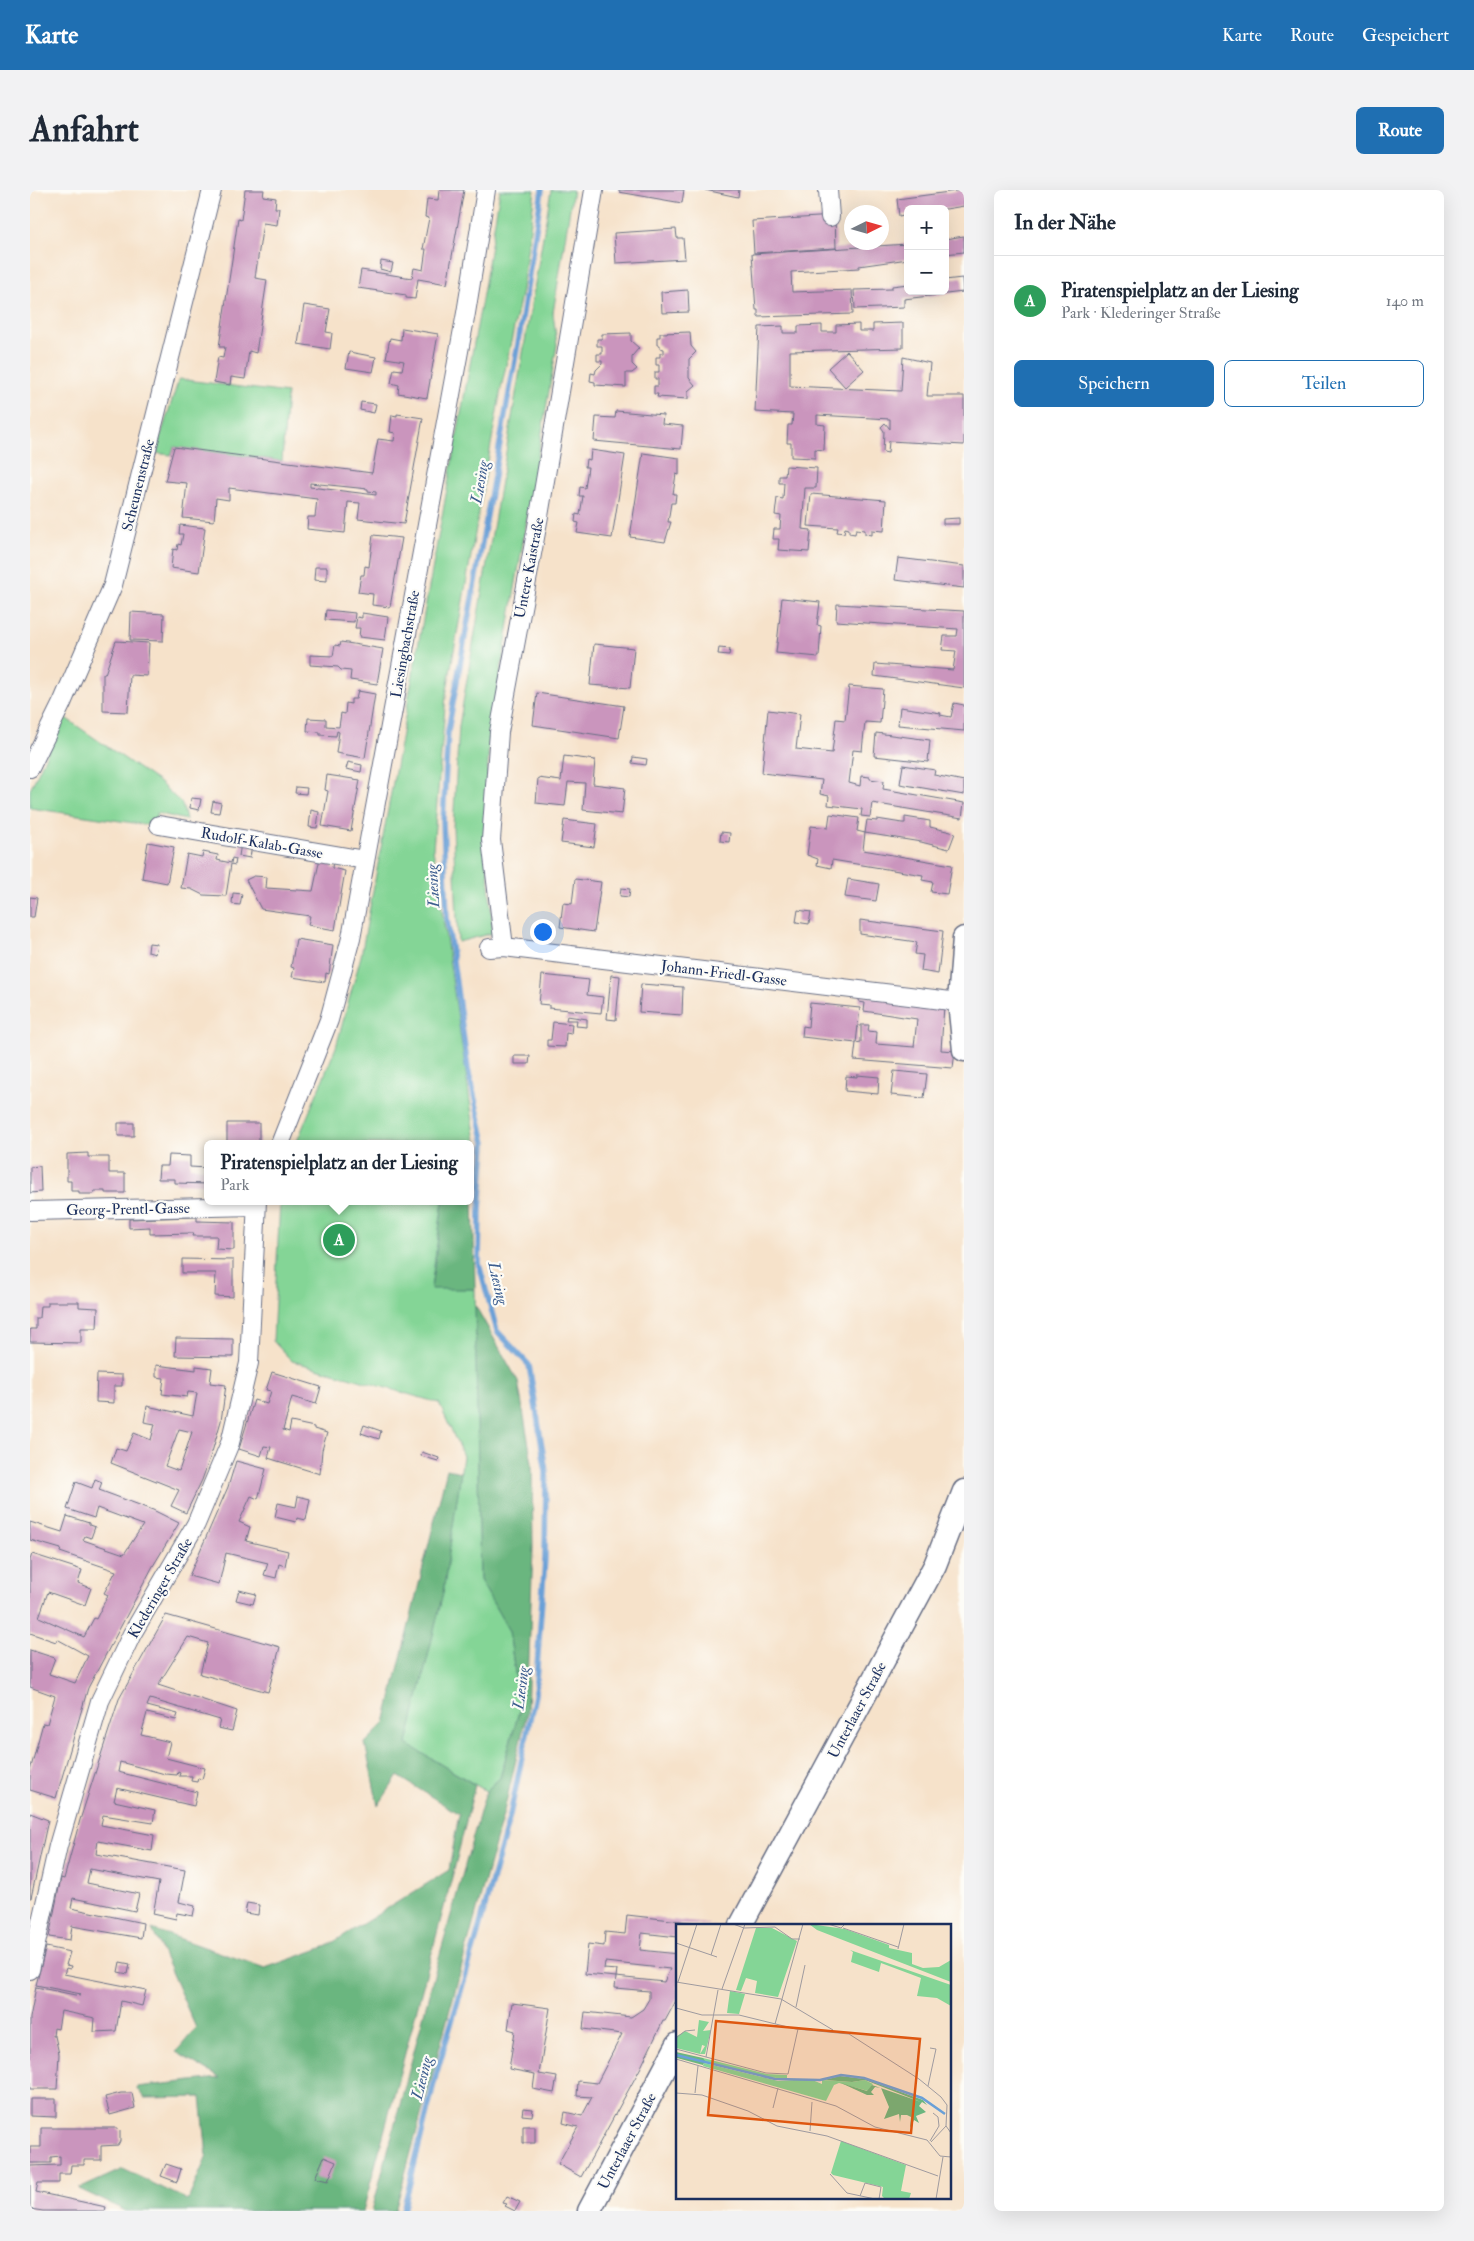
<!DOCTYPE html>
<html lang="de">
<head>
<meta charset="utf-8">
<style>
  body { margin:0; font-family:"IM FELL Double Pica",serif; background:#f2f2f3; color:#1f2937 }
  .controls { position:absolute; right:15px; top:15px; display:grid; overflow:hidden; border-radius:8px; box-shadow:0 5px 20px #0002 }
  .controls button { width:45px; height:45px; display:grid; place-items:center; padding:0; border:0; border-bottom:1px solid #e0e1e3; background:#fff; color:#1f2937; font:25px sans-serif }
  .compass { position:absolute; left:814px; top:15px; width:45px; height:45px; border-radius:50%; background:#fff; box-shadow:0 5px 20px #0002; rotate:85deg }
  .you { position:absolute; left:512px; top:741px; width:18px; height:18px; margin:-12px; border:4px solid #fff; border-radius:50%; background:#1a73e8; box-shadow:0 0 0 8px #1a73e833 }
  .badge { display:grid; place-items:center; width:32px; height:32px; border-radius:50%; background:#1f6fb2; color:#fff; font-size:16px; font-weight:700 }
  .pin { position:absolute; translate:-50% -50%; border:2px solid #fff; box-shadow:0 1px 5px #0006 }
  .popup { position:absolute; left:174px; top:950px; width:270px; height:65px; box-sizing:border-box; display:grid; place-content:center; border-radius:8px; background:#fff; filter:drop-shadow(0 1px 4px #0005); font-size:16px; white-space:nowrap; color:#747a83 }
  .popup b { font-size:19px; color:#1f2937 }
  .popup::after { content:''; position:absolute; left:50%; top:100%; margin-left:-10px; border:10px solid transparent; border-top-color:#fff }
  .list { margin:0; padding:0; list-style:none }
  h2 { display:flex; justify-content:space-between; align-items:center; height:65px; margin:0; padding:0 20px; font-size:21px }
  h2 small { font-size:16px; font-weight:400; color:#747a83 }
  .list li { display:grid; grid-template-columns:32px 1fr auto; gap:15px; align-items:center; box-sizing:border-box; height:90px; padding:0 20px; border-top:1px solid #e0e1e3 }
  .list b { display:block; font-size:19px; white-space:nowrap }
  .list p { margin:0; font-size:16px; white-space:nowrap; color:#747a83 }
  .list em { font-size:16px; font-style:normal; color:#747a83 }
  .actions { display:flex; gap:10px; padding:15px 20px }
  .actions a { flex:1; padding:11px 0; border:1px solid #1f6fb2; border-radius:8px; text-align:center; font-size:18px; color:#1f6fb2 }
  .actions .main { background:#1f6fb2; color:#fff }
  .map { position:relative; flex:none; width:934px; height:2021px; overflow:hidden; border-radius:8px }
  header { display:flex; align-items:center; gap:30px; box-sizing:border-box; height:70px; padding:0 25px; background:#1f6fb2; color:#fff }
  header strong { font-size:24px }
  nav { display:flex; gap:28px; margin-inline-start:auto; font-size:18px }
  .intro { display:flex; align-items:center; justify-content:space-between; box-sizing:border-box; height:120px; padding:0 30px }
  h1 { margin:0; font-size:35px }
  .button { padding:12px 22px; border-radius:8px; background:#1f6fb2; color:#fff; font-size:18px; font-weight:700 }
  main { display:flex; gap:30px; padding:0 30px }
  aside { flex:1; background:#fff; border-radius:8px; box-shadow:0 5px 20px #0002 }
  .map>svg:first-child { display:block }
</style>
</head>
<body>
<header>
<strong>Karte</strong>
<nav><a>Karte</a><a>Route</a><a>Gespeichert</a></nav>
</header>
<div class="intro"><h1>Anfahrt</h1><a class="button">Route</a></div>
<main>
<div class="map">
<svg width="934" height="2021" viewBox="0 0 934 2021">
  <rect width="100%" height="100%" fill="#fdfcf7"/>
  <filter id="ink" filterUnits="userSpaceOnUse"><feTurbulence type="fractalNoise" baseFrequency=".02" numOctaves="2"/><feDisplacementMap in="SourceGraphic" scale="10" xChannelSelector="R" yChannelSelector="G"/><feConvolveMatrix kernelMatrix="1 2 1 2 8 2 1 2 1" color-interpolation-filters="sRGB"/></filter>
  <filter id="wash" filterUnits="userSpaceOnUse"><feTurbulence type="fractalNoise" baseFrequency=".0096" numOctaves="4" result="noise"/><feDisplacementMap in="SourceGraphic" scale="20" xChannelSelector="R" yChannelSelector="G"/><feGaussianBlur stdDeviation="1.12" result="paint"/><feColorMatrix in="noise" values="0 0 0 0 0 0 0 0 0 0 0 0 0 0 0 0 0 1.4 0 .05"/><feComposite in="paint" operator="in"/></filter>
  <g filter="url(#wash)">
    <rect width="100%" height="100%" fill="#f6e2ca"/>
    <!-- green -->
    <path fill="#84d596" stroke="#50827a" d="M470,0H505L492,100L471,199L416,505L403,659L449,972L440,981V954H266L306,857L331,766L453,104Z
      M521,0H543L523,123L527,155L459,549L455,645L463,743L428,752L423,637L429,536Z
      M149,189L257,203L252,271L144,257L141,265L125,263Z
      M34,527L130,593L152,614L156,630L127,623L125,636L0,618V600Z
      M250,1011H413L401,1098L445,1099L450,1390L479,1441L490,1518L470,1588L456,1601L376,1554L413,1403L433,1266L409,1213L262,1171L243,1151Z"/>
    <!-- forest -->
    <path fill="#6bb67f" stroke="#43726e" d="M449,972L443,1004L445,1099H401L413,1012L440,1011V981Z
      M445,1115L488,1191L502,1273L503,1358L497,1523L474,1621L365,2021H342L404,1785L456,1601L470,1588L490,1518L479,1441L450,1390Z
      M417,1279L431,1282L413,1403L377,1554L445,1595L425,1676L333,2021H96L49,1999L93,1979L158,2010L177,1966L171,1907L114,1908L106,1897L190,1888L146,1862L166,1838L122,1739L235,1778L297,1756L419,1680L429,1624L368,1586L348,1616L335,1553L355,1533Z"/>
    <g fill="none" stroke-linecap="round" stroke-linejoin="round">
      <!-- stream -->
      <path stroke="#6aa0d7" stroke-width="5.5" d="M373,2021L406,1885L444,1757L480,1625L505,1505L515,1369L516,1282L499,1175L467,1141L449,1074L450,1019L455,953L438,879L417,728L413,631L418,541L489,148L512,0"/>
    </g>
    <g id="blocks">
      <!-- building -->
      <path fill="#ca95bd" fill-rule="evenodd" d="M215,0H234L233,6L246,8L245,18H249L247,35L233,33L225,88L237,90L226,163L219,161L215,189L201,187L200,195L184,192L188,167L193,168L195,157H189L208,29L211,30Z
        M409,0H434L417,94L388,89L385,109L376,108V105L328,98L331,80L382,88L384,78L393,80L396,59H393L399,28L395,27L397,9L408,10Z
        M589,0H654L652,13L589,2Z
        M675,0H709L708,7Z
        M934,0V16L916,19H878V24L869,26L867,9Z
        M805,26L806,58L724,63L722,31Z
        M646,39L647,48H653L655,69L586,73L584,43Z
        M934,46V62L915,64V49Z
        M878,54V69L829,76V78L761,82L762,102L822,100L823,124L728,127V120H726L722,64Z
        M351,71L363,73L361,82L350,79Z
        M932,88L933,102L874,109V117L825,119L824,100L862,99V96L878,94V101H915V90Z
        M658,100L659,122L632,123L631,102Z
        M274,115L300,119L296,142L302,143L300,159L268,154Z
        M873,133V158L760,161V196L871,201L873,167L900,173L897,206H934V255L859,251L858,263L853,262L854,241L851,237L855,233L860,239V229L787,225V234L795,235L794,260L785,259V268L761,267V253H757L758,235H762L763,224L725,222L729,137L753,136V143H768V136L792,135V142H806V135L829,134V141H843V134Z
        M372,138L408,144L397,208L368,203L369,195L361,193L364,179L372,180L374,171L356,168L360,148L371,150Z
        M660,142L661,156L666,162L659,169V188L665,195L658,201V209L627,207L628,204H624V196H628V189H625V182H629V175H626V167H630V163H634V159L630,158V155H627V147H630V143Z
        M601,143V151L609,158L602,166V174L607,179L602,183H596V197L565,195V192L560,191L561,183L565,184L566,180L572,174V171H567V164H572V156H567V149H572V144Z
        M817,161L834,180L815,197L798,178Z
        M319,162L346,167L343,182L316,178Z
        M331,212L346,214L344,223L330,220Z
        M586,221L633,225L632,234L653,236L651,259L564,251L566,227L585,228Z
        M367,224L393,228L374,334L328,329L330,313L318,312L315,343L277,339L278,327H285L287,309L199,298V310L186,308L184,331L153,328L157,293L135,291L144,257L342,283L348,249L364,251L365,243L360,242L362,225L367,226ZM280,293L338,299V301L346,302V305L280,297Z
        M561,260L595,265L582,348L547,343L549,333L545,332L546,324L550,325L553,306H549L550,297L555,298L558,277H555L556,269L560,270Z
        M613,263L649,268V285L646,284L643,304H646L645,313H641L638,332H641L635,352L600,347Z
        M756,276L787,278L786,298H775L772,339L781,340L779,362L748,360L749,349H743L744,339H750L751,326L745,325L747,308L753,309L754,293H749V286H755Z
        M781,304L856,310L854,341L842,340V345L835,344V340L826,339L825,344L819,343V339L815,338L814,343L807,342L808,338L778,336Z
        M929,328V334H913V329Z
        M150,335L175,338L169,382L141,378L143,359L147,360L148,354L151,355L153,344H149Z
        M343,345L372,348L360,417L342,415L343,404L328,402L331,385H334L335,376L339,377Z
        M868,368L934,376V398L865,390Z
        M285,377H297V391L284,390Z
        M752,408L790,412L787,435L791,436L789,467L746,463Z
        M807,414L934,421V498L844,486L845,474L923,480L926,461L912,460L914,446H927L928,439L806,431Z
        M296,420L325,423L324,432L295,430Z
        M101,422L134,424L133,451L100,450Z
        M332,423L358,427L355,450L329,447L330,438H325L327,427L332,428Z
        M86,451L119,453L117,486L100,485L98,522L73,521V484H75Z
        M311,452L353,459L347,494L320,490L321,481L311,480L308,477L280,475V465L303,466L305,455L310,456Z
        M564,454L604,458L600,498L560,495Z
        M689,458L700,459L699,465L688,464Z
        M819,496L853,499L850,533L835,532L832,561L823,560L819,593L830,596L831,586L840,587V589L854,591L853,599L934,613L932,628L842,613L840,627L831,626L832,619L798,615L799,606L790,604L792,590L732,583L738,520L770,524L766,559L802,563L806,529L815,530Z
        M328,501L345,504L335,568L306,563L309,542L307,541L306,546L290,545V542L277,541L278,528L296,529V536L309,537L311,523L315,524L316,513L321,514V509H326Z
        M507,503L594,516L589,548L503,535Z
        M924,513L934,515V541L868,535L870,517L911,523L910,525L921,527Z
        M846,543L900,550L898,572L844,566Z
        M534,566L565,570L563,594L595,598L592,624L553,620L555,593L538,592L535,616L506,613L508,588L531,591Z
        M603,567L617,569L616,575L602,573Z
        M318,572L332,575L331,582L316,579Z
        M873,575L905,580L904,585L934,591V605L870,594Z
        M297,585L330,590L321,641L292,636L298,601L295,600Z
        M266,597L277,598L276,604L265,603Z
        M161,608L171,609L169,620L160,618Z
        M183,611L191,613L189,623L181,622Z
        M281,620L289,622L287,638L279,637Z
        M800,624L829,628L827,641L835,643L837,630L847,631V629L872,633H875V627L900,631V637L925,643L919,659L891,652L835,643L833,660L922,675L917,704L901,702L903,692L892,690L893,685L802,670L801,678L787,675L788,669L777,665L781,636L798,638Z
        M534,630L567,634L564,657L531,653Z
        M691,642L700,643L699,652L690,651Z
        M118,652L144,657L137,693L112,688Z
        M211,653L222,655L220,668L209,666Z
        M173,662L188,665L187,670L201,673L202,668L206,669L205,675L201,674L196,706L173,705L161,699L151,698L157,664L172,667Z
        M290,668L303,670L302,678L315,681L305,740L278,735L280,726L231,719L216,690L224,686L237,687L236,698L283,701Z
        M545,689L571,692L564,742L530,737L533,713L542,714Z
        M818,689L849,694L846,711L815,707Z
        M591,698L600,699L599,707L590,706Z
        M203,703L212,704L210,715L202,714Z
        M0,707L7,708L4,727H0Z
        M768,720L781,722L779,734L766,732Z
        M830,730L913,741L908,784L891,781L893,765L885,764L887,752L830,744Z
        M266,749L303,755L299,784L296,783L295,792L262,787L264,778L261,777Z
        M119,753L127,754L125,764L118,762Z
        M512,785L559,790L557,805L573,807L571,823L519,818V815L509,814Z
        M581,785L590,786L586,830L577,829Z
        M611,794L653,797L652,825L609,822Z
        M830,805L914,816L911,860L925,861L923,878L824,870L826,853L772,847L773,836L778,837L780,813L830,818L826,853L831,852V835H839L838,841L847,842L846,854L884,857L887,829L834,821L835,813L829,812Z
        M537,826L557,829V837L546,836L547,830H536Z
        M523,832L542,834L541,844L536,843L535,857L517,856V850H521Z
        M484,866H500L499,874H484Z
        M864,881L897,884L894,908L861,905Z
        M827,885L849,887L848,904L815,901L816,886L827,887Z
        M88,933H104V946H88Z
        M197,933H229V954H197Z
        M58,963V967H79V983H95V1003H75V1001H64V1004H49V1001H41V991H37V964Z
        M139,965L160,966V977L178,978V994L145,993V989H128L129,976H138Z
        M10,976L11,1002L0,1003V977Z
        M164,1027H167V1031L204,1032V1060L186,1059L187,1046H163L164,1043L120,1044V1037L99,1038V1029Z
        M152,1069L203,1070V1107L185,1106L186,1083H152Z
        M18,1112H49V1117L68,1118L67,1138H51V1153L0,1152V1139H6V1128H9L10,1116H18Z
        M146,1148L203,1149V1167L145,1166Z
        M126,1175L166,1180V1176L182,1178L180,1193L196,1195L191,1231L182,1262L172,1290L156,1323L141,1316L149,1300L81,1273L86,1258L96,1261L104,1243L121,1250L125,1234L114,1232L117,1216L163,1226L167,1203L158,1202L157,1207L132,1204L134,1188L126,1187ZM149,1239L162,1242L149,1281L135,1276Z
        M242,1182L291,1197L286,1214L262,1207L253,1240L259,1242L261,1232L284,1237V1239L297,1243L292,1260L290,1284L238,1268L241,1257L234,1256L231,1266L209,1259L224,1210L237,1214L241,1201L236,1200Z
        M67,1184L92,1185V1196H84V1213L66,1212Z
        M334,1235L351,1241L349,1249L331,1243Z
        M392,1262L409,1268L408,1271L391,1266Z
        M206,1271L236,1279L228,1309L221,1306L209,1332L220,1337L216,1351L258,1361L255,1376L249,1374L246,1388L234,1385L238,1373L196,1363L189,1394L159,1386L198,1297Z
        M65,1289L72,1292L69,1300L123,1320L149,1333L123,1376L58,1498L26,1608L0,1600V1581L13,1533L17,1534L25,1506L0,1497V1460L25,1468L19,1484L45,1493L58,1466L27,1449L26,1452L0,1443V1370L2,1364L52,1380L48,1393L61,1398L55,1415L18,1402L9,1427L54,1447L64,1428L66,1429L78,1405L74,1403L86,1381L30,1362L31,1359L0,1350V1332L32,1342L37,1326L59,1333V1335L65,1337L61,1348L55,1346L53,1350L94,1364L113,1335L67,1318L64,1328L37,1319L46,1292L62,1298Z
        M268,1306L280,1309L276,1330L267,1328L266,1332L245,1327L248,1313L266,1317Z
        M209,1400L226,1404L223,1414L206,1410Z
        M136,1425L250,1457L238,1502L170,1484L178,1453L158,1447L128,1495L207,1521L202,1541L188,1538L190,1530L120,1509L117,1516L148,1524L146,1530L117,1523L111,1545L140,1552L136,1568L175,1578L172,1589L168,1588L167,1592L161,1591L162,1586H149L150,1583L148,1582L147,1585L135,1584L90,1572L88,1582L167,1602L164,1616L87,1598L84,1611L125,1620L123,1633L73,1625L71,1635L124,1645L122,1661L68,1651L66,1664L155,1680L149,1712L165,1716L163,1726L147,1723L146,1729L123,1724L129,1692L60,1679L57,1693L109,1704L105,1721L43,1708L41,1718L113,1733L111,1748L42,1736L40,1750L19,1747L31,1688L34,1689L50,1630L89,1509Z
        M0,1623L18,1630L1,1708H0Z
        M217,1713L229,1715L228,1725L215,1723Z
        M597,1725L686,1735H648V1747L612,1743L610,1760L648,1764V1807L635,1831H633L611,1877L551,1987L528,1974L548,1937L533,1933L535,1922L552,1926L562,1907L547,1906L548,1891L567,1893L592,1844L553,1839L555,1822L601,1827L613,1819L619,1809V1801L585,1798L586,1787L555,1784L558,1754L574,1756L575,1742L595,1744ZM575,1772L603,1775L640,1779L634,1792L586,1787L587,1780L574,1779Z
        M16,1757L40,1762L36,1775L41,1776L40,1779L36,1778L34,1784L116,1800L112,1816L91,1811L86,1841L64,1842L65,1828L31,1821L28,1839L24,1838L23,1846H25L29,1864L27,1899H0V1828L6,1797L50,1806L51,1804L6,1795Z
        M90,1772L100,1774L98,1784L88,1782Z
        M482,1813L520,1818L509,1884L527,1887L524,1903L503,1899L505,1884L479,1879L485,1841L478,1839Z
        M91,1903H102L105,1918L80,1925L75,1907Z
        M0,1909H26V1927L0,1926Z
        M493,1918L503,1919L502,1926L492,1925Z
        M493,1936H505V1953H493Z
        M11,1938H88L90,1940V1951L88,1955L71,1956V1970H54V1975H41L40,1984H29V1993H8L6,2002L76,2017L75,2021H13L0,2019V1976L30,1975V1966L21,1967V1973H0V1957H11Z
        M294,1967L306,1972L298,1991L285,1988Z
        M136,1974L151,1979L147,1992L131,1986Z
        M477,2006L490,2012L485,2021L475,2016L477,2014L473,2013Z"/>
    </g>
  </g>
  <g filter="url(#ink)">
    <use href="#blocks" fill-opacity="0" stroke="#686e84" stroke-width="1"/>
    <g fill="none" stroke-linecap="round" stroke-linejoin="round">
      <defs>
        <path id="minor" d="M798,0L800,27
          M0,578L32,513L83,395L182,0
          M129,635L335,670
          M474,757L461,650L469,542L509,326L564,0
          M459,758L474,757L929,812
          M250,954L299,830L321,748L436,123L456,0
          M0,1021L226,1016
          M0,1780L28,1656L70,1511L102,1444L166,1334L200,1253L219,1173L227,1011"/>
        <path id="major" d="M934,748L929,812L934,860
          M711,1735L905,1375L934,1301
          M559,2021L648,1854"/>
      </defs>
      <!-- minor casing -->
      <use href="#minor" stroke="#686e84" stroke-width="20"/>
      <!-- major casing -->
      <use href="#major" stroke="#686e84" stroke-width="25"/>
      <!-- minor -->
      <use href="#minor" stroke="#fff" stroke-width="18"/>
      <!-- major -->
      <use href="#major" stroke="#fff" stroke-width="22"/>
    </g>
  </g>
  <g text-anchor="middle" stroke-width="4.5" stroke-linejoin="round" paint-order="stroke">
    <!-- street labels -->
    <g font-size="15" fill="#1b2f5e" stroke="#fdfcf7">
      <text transform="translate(108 295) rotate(-76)" y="5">Scheunenstraße</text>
      <text transform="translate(499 378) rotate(-79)" y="5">Untere Kaistraße</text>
      <text transform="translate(375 454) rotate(-80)" y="5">Liesingbachstraße</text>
      <text transform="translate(232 653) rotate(10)" y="5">Rudolf-Kalab-Gasse</text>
      <text transform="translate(694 783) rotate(7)" y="5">Johann-Friedl-Gasse</text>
      <text transform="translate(98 1019) rotate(-1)" y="5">Georg-Prentl-Gasse</text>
      <text transform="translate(130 1398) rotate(-60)" y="5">Klederinger Straße</text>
      <text transform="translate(827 1520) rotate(-62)" y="5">Unterlaaer Straße</text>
      <text transform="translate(597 1951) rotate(-62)" y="5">Unterlaaer Straße</text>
    </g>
    <!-- water labels -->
    <g font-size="16" font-style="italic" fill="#3b5c8e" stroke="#fdfcf7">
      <text transform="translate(449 292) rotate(-80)" y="6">Liesing</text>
      <text transform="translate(402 696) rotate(-93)" y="6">Liesing</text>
      <text transform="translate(469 1093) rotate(77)" y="6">Liesing</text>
      <text transform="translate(490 1498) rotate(-83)" y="6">Liesing</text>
      <text transform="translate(391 1888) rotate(-76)" y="6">Liesing</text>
    </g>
  </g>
  <!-- overview -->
  <g transform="translate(646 1734)">
    <rect width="275" height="275" fill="#f6e2ca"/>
    <path d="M133,0L169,5L213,21V24L236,29V40L247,44L263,43L275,36V58L141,6ZM80,4H96L121,17L102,73L79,69L81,57L70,54L65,67L60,66ZM174,26L275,61V82L261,74L241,72L245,54L205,39L203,48L175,38L177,28ZM54,67L69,70L63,90L51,89ZM23,96L33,98L27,107L35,106L29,130H24L29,122L26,121L24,130L0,124L1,112L9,107L21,113ZM27,134L91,150L111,151V155L90,153L24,136ZM28,139L102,157L134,155L146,160V156L176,158L189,156L197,160L192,167L163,159L158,161L150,177L27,142ZM165,217L230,241L225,267L235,269L233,275H209L206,272L207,263L157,251L155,249Z" fill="#84d596"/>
    <path d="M0,128L27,134L29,137L27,141L1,134ZM164,152L189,155L247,176L251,181L246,178L243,182L250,188L240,192L243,199L238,196L234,204L235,193L231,191H225L224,198L223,190L208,195L213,183L205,164L199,163L195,168L198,171H191L165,159L191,167L196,161L245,178L189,156L176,158L148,156Z" fill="#6bb67f"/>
    <path fill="none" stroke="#6aa0d7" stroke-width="2.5" d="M0,131L99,155L144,156L165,151L188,154L246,174L269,190"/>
    <path fill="none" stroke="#9e9a9f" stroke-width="1" d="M57,0L68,4L99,3L116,15H124M152,0L165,4L169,0M167,4L222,23M0,19L41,33M222,25L228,0M35,31L45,0M0,58L105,75L157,106M2,58L21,0M46,65L69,0M120,83L129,41M0,84L26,91H63L120,105L173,110L243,155L265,173L271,181L270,202L275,209M99,100L127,0M0,114L9,107L19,106M0,125L90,149L112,150M30,133L42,66M0,135L160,182L199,203L251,216L264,232L275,233M112,150L122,105M252,162L260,125L254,124M0,169L26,171L72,187L101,202L151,212L262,252M19,169L22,142M97,184L102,164M134,207L136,178M254,217L263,202L262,193L257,189M255,218L270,202M154,250L171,269L199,275M184,272L189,259L205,263L203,275M260,275L267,233"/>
    <path fill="#de5710" fill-opacity="0.15" stroke="#de5710" stroke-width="2.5" d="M40,97L244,115L235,209L32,191Z"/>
    <rect width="275" height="275" fill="none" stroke="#1b2f5e" stroke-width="2.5"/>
  </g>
</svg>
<div class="controls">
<button>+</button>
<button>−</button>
</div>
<svg class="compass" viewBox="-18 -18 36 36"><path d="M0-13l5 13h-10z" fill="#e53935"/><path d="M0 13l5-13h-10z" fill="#747a83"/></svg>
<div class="you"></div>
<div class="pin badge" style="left:309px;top:1050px;background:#2e9e5b">A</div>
<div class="popup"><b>Piratenspielplatz an der Liesing</b>Park</div>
</div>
<aside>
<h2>In der Nähe<small></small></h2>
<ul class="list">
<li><span class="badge" style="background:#2e9e5b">A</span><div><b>Piratenspielplatz an der Liesing</b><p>Park · Klederinger Straße</p></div><em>140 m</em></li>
</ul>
<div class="actions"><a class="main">Speichern</a><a>Teilen</a></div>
</aside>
</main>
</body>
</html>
